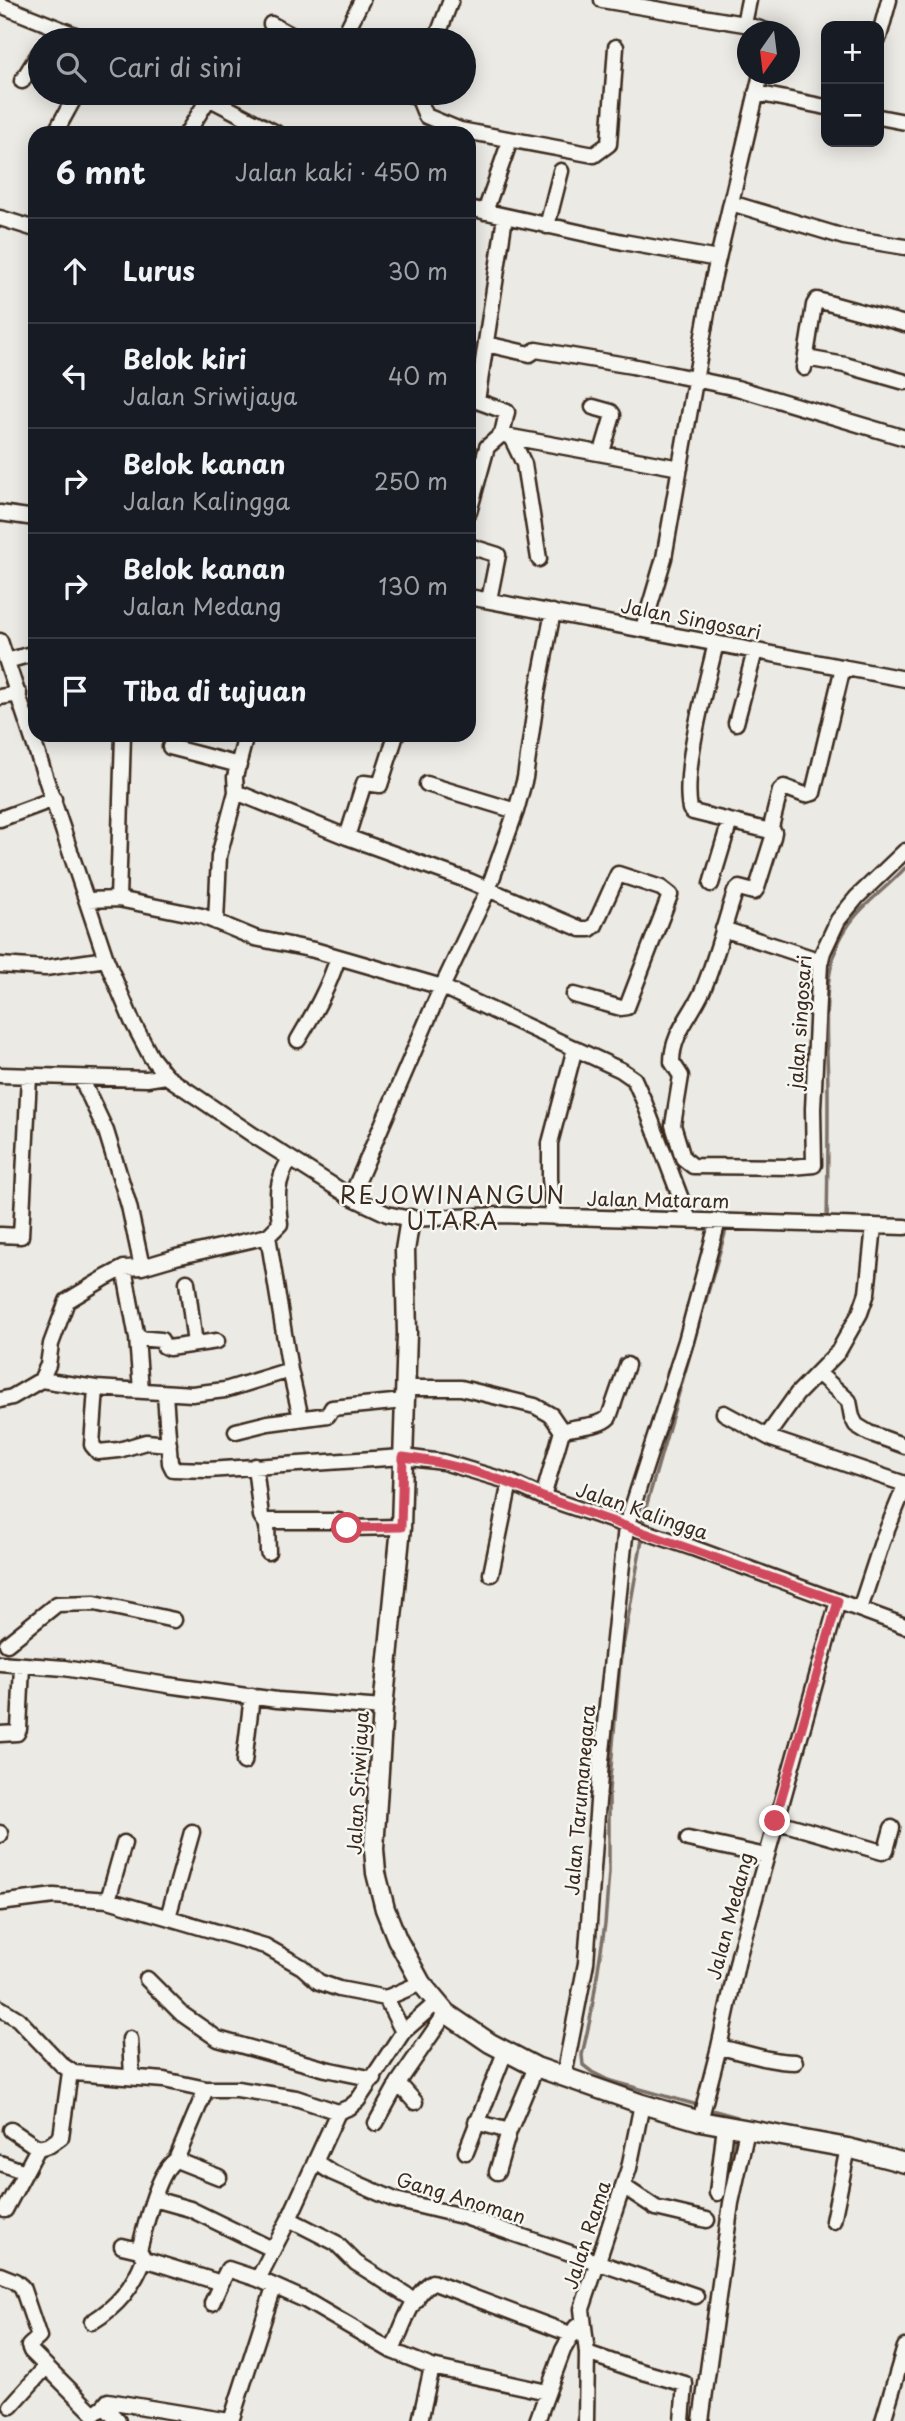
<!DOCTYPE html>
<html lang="id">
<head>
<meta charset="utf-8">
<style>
  body { margin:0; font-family:"Playpen Sans",sans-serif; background:#242831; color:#f1f3f6 }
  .controls { position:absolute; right:21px; top:21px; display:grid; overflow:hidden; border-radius:14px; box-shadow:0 4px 18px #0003 }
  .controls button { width:63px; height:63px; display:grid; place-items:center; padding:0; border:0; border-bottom:2px solid #363941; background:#171b24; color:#f1f3f6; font:35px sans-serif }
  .compass { position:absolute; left:737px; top:21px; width:63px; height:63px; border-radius:50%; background:#171b24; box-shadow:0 4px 18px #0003; rotate:194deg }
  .stop { position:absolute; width:21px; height:21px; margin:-16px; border:5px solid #d1495b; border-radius:50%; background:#fff }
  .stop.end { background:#d1495b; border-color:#fff; box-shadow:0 2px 7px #0008 }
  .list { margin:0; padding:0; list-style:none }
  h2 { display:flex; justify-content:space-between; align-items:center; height:91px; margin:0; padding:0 28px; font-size:30px }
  h2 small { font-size:23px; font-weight:400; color:#9ea1a6 }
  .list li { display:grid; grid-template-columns:46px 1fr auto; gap:21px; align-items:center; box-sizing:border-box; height:105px; padding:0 28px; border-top:2px solid #363941 }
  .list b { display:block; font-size:26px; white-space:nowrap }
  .list p { margin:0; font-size:23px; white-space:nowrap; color:#9ea1a6 }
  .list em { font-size:23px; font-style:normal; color:#9ea1a6 }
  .icon { flex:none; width:38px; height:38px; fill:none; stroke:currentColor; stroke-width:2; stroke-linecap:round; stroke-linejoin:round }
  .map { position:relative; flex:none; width:905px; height:2421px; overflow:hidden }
  .search { position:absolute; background:#171b24; box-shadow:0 4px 18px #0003; left:28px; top:28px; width:448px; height:77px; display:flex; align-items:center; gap:18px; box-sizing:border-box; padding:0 24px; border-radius:38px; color:#9ea1a6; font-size:26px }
  .panel { position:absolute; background:#171b24; box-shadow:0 4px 18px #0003; left:28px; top:126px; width:448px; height:616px; border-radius:21px }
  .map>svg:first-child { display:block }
</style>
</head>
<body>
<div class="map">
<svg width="905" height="2421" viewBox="0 0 905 2421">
  <rect width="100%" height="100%" fill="#ebeae5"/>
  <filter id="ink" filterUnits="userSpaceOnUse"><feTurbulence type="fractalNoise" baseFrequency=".0143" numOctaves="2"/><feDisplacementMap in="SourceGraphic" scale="14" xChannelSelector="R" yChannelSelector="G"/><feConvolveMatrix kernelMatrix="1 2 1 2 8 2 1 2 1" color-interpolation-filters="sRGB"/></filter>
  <g filter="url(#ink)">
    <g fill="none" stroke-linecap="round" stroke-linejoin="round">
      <!-- stream -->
      <path stroke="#7c7167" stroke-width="3.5" d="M827,1220C828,1177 828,1134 828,1092C828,1043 818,971 846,929C861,905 886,889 905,868
        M643,1527L644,1514L726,1230H768
        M643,1534L620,1663L609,1790V1872L605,1924L591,2015L582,2055L583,2065L592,2072L608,2080L701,2106
        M708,2109L737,2117V2121
        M729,2180L736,2132"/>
      <defs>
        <path id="minor" d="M602,0L744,24L770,32
          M0,5L88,40
          M271,24L300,40
          M744,24L749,0
          M879,37L889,0
          M342,40L362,0
          M436,40L451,0
          M22,81L40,52
          M199,93L276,133
          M408,93L419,99L426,116L460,130L459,133
          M756,93L826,107
          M879,117L905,122
          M460,130L594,155L609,144L616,47
          M55,133L77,93
          M187,133L209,98
          M731,203L844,237L905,247
          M469,208L623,242L718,259
          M485,212L507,149
          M0,218L35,229
          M547,226L561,171
          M486,344L530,354L536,350L632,366L737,388L905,438
          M806,358L845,365L905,382
          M804,368L814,305L817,300L905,324
          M593,407L611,412L613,415L602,452
          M502,434L511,437L680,468
          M511,437L524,464L539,559
          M469,512L487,447L502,434L507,412L477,401L505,217
          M0,513L35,518
          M469,546L498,555L489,600
          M469,597L905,679
          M643,629L664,558L712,284L761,74
          M0,641L106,959L132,1021L151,1057L166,1076L253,1135L351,1197L387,1214L410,1219L500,1215L905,1227
          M716,643C706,686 682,769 690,809L693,812L770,831
          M7,661L35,653
          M843,667L813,793L805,795L784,787L780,791L770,831L774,832L773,837L757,888L754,892L739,888L735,892C724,925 716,960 702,992C691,1016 672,1034 672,1062L681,1076L673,1125L683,1158L693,1166L792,1167L814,1165L813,1109L818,1000L820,964L823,952L838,920L857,897L905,851
          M0,697L19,694
          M736,723L755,651
          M170,747L239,765
          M427,784L516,811
          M236,792L347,837L469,881L581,929H590L595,925L618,874L661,888L670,895L627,1007L621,1008L574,995
          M0,819L54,799
          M347,837L364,783L380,785L396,735
          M711,884L730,821
          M118,899L123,735
          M87,900L118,899L202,916L255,938L314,950L442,987L621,1070L634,1079L643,1099L689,1220
          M216,922L219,856L236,792L235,777L246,735
          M723,929L821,961
          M0,965L45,968L106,959
          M298,1040C314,1013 329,987 338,957
          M0,1075L147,1079L166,1076
          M81,1078L106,1131L129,1206L142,1267
          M351,1197L435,1002L488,890L516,811L525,778L537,694L553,612
          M554,1217L550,1179V1143L575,1048
          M0,1235L21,1236L29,1076
          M268,1236L280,1224C277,1196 275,1183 290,1159
          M124,1268L137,1338L141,1390
          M187,1282L195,1344
          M137,1338L161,1340L164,1346L169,1348L217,1341
          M818,1373L849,1401L852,1417L856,1425L869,1433L905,1446
          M41,1380L96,1388L192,1394L225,1390L290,1370
          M96,1388L92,1445L98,1452L119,1450L146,1442L169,1444
          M405,1388H461L535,1406L551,1415L562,1431
          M165,1394L170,1463L173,1469L208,1470L403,1457L443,1462L510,1482L543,1497L693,1548L905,1626
          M0,1400L12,1397L41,1380L48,1365L51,1344L67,1301L105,1278L124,1268L142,1267L176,1257L268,1236L290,1370L301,1418
          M724,1413L772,1439L905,1484
          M236,1431L268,1423L328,1415L332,1408L404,1401
          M767,1436L797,1394L838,1352L860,1313L867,1293L874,1226
          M255,1466L261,1516L267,1525L268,1552
          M543,1497L562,1431C577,1425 598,1428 609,1417L627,1365
          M265,1521H339L347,1528L401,1527
          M491,1574L510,1482
          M860,1609L882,1542L905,1486
          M7,1644L57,1604L95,1603L174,1620
          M0,1663L64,1668L167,1685L277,1700L383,1708
          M0,1734L17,1733L19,1729L22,1666
          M244,1762L252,1696
          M775,1821L882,1852L886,1850L892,1828
          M0,1833V1835
          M688,1839L766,1856
          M108,1900L124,1843
          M0,1903L54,1896L108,1900L265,1946L302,1967L319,1982L339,1989L386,1998L421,1983
          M168,1917L192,1832
          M147,1979L182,2014L218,2039L326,2069L374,2079
          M0,2008L18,2019L62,2065L74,2073L164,2080L206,2089H237L296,2098L338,2112
          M403,2032L436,2003
          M130,2039L132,2076
          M719,2047C744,2052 769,2062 795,2062
          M564,2076L586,1963L601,1761L626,1527L686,1341L718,1221
          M398,2083L415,2102
          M700,2121L719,2047L739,1955L838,1601
          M476,2122L509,2131
          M376,2123L398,2083L446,2013
          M11,2130L38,2148L50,2145L61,2137L70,2072
          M466,2152L505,2052
          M176,2160L219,2177
          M316,2162L331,2172L395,2200L462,2216L696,2296
          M0,2163L25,2172
          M497,2172L509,2131L536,2067
          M623,2186L656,2208L707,2220
          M717,2193L725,2126
          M154,2199L190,2209L272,2249
          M5,2210L38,2148
          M289,2219L336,2243L356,2263L416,2301
          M833,2221L848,2148
          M139,2250C145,2229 157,2171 176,2160L206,2089
          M144,2259L221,2283L228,2269L258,2279L305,2300L392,2351L432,2367L547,2392
          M0,2275L15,2281L22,2287L39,2337L29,2346L31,2351L94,2414L104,2406
          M258,2279L289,2219L338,2112L350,2107L358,2100L403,2032L386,1998
          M212,2303L221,2283
          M92,2322C118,2306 133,2287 144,2259L139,2250L122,2246
          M392,2351C402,2329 411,2296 432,2282L573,2335
          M587,2353L633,2369L685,2384L682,2421
          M11,2406L46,2367
          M118,2421L104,2406L108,2401L229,2421
          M231,2421L274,2287
          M420,2421L432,2367
          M537,2421L563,2350L576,2327
          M586,2421L587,2353L582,2309L629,2168L642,2104
          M701,2421L731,2203L747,2130
          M883,2421L905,2347"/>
        <path id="major" d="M410,1219L405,1250L407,1333L401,1527L383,1708L374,1849L376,1873L385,1909L397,1939L421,1983L446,2013L490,2043L536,2067L642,2104L700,2121L848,2148L905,2163"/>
      </defs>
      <!-- minor casing -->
      <use href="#minor" stroke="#3b2a1e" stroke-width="19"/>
      <!-- major casing -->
      <use href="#major" stroke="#3b2a1e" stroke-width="23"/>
      <!-- minor -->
      <use href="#minor" stroke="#f6f6f2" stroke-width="14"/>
      <!-- major -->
      <use href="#major" stroke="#f6f6f2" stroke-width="18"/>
    </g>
  </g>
  <g fill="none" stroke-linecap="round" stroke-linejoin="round" filter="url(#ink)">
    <!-- route -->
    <path stroke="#d1495b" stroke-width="9" d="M347,1528L401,1527L403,1457C452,1463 498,1477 543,1497L838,1601L775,1821"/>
  </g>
  <g text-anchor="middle" stroke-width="5" stroke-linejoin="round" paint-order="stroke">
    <!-- street labels -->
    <g font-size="19" fill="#3b2a1e" stroke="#f6f6f2">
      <text transform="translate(691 619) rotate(11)" y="7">Jalan Singosari</text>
      <text transform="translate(800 1022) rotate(-86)" y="7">jalan singosari</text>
      <text transform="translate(658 1200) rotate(1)" y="7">Jalan Mataram</text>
      <text transform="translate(642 1511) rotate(19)" y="7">Jalan Kalingga</text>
      <text transform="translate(358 1783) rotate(-87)" y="7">Jalan Sriwijaya</text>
      <text transform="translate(580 1800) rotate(-85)" y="7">Jalan Tarumanegara</text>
      <text transform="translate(730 1916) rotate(-75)" y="7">Jalan Medang</text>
      <text transform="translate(461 2198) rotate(17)" y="7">Gang Anoman</text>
      <text transform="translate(587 2235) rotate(-72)" y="7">Jalan Rama</text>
    </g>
    <!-- quarter labels -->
    <g font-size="23" letter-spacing="2" fill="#3b2a1e" stroke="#f6f6f2">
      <text x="453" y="1204">REJOWINANGUN<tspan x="453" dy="26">UTARA</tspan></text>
    </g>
  </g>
</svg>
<div class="controls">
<button>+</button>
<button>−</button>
</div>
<svg class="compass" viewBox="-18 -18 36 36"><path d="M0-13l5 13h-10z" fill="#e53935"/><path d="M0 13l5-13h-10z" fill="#9ea1a6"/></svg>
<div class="stop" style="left:347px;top:1528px"></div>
<div class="stop end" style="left:775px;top:1821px"></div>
<div class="search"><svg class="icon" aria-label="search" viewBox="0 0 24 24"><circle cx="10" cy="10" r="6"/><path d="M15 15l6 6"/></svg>Cari di sini</div>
<section class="panel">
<h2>6 mnt<small>Jalan kaki · 450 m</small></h2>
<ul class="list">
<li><svg class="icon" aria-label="ahead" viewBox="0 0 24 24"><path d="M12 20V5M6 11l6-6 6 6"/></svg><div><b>Lurus</b></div><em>30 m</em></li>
<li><svg class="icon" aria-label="left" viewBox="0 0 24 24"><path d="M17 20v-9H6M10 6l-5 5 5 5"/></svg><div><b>Belok kiri</b><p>Jalan Sriwijaya</p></div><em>40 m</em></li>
<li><svg class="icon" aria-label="right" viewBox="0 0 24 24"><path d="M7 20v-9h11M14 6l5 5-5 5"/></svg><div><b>Belok kanan</b><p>Jalan Kalingga</p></div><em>250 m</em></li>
<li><svg class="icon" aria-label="right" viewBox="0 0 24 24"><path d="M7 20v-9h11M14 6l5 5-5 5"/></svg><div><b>Belok kanan</b><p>Jalan Medang</p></div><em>130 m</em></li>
<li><svg class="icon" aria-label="arrive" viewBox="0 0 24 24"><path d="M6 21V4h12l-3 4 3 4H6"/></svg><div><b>Tiba di tujuan</b></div></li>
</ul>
</section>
</div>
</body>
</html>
